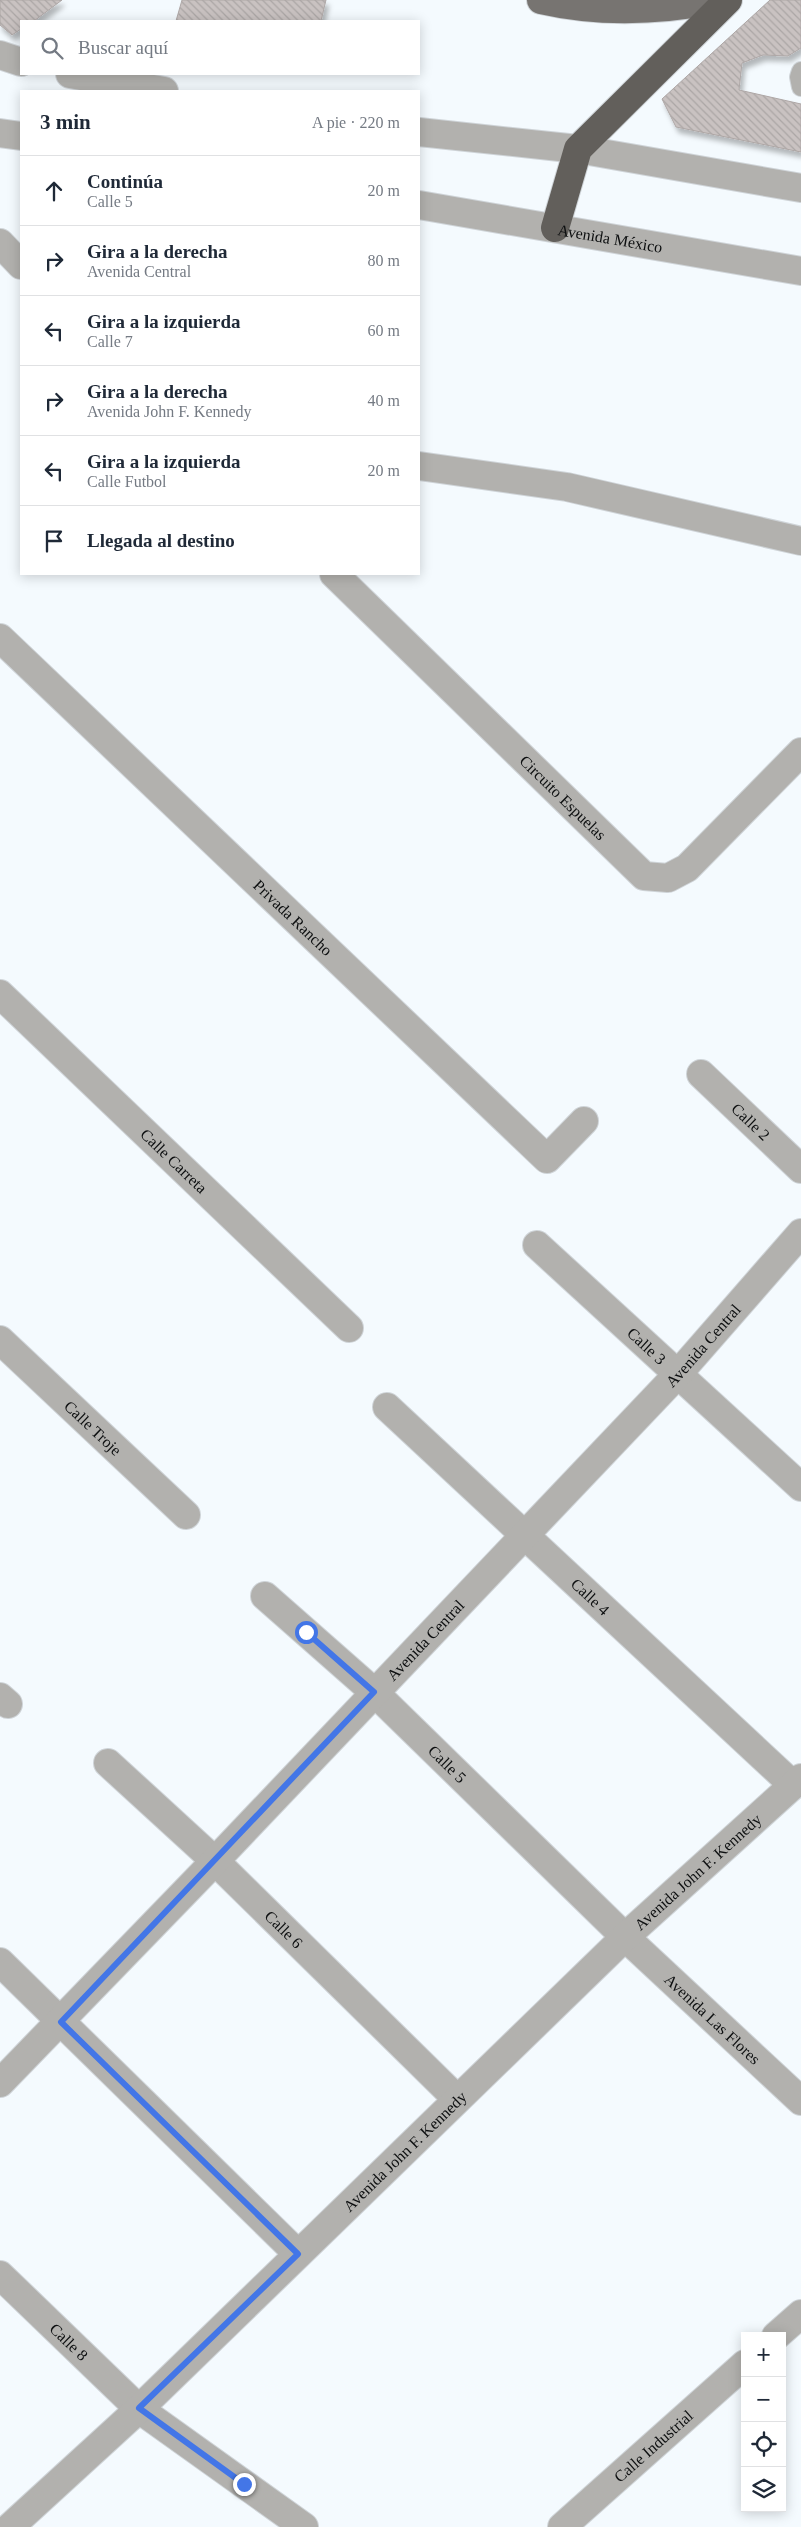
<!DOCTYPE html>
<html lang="es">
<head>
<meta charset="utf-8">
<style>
  body { margin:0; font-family:"Times New Roman",serif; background:#f6f6f7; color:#1f2937 }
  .controls { position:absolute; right:15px; bottom:15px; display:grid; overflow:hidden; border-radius:0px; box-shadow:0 2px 12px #0003 }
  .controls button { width:45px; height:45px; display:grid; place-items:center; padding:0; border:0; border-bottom:1px solid #e0e1e3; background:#fff; color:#1f2937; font:25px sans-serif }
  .stop { position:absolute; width:15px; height:15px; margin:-11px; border:4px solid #4376e7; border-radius:50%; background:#fff }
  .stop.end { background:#4376e7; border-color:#fff; box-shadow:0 1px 5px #0008 }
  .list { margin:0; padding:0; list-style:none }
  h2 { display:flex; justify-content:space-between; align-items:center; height:65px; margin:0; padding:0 20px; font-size:21px }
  h2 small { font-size:16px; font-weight:400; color:#747a83 }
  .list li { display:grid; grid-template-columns:32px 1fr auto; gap:15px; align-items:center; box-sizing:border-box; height:70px; padding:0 20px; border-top:1px solid #e0e1e3 }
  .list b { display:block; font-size:19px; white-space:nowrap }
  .list p { margin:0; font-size:16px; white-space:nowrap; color:#747a83 }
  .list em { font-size:16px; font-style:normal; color:#747a83 }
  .icon { flex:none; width:28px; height:28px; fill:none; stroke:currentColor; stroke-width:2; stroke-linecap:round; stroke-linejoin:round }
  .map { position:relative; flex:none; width:801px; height:2527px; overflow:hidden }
  .search { position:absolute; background:#fff; box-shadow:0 2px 12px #0003; left:20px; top:20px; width:400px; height:55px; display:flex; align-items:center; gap:12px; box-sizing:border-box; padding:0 18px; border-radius:0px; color:#747a83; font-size:19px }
  .panel { position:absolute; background:#fff; box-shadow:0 2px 12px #0003; left:20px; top:90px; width:400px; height:485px; border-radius:0px }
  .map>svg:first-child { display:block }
</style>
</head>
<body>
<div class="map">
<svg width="801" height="2527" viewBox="0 0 801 2527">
  <defs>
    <pattern id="building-back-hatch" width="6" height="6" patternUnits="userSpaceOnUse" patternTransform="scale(1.25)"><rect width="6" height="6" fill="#c9c2c1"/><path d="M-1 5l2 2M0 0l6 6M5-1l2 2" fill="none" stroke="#aba6a5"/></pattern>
    <filter id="shadow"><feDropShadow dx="3" dy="5.5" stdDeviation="2.5" flood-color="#0004"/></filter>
  </defs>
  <rect width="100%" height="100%" fill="#f4fafe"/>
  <!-- building -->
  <path fill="url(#building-back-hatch)" stroke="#aea7a6" filter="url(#shadow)" d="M0,0H62L34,21H21V29L12,35L0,25Z
    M182,0H326L321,21H176Z
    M770,0H801V48L788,56L763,55L742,63L739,90L801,104V152L676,127L662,99Z"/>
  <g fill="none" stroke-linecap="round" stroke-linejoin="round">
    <defs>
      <path id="lane" d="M801,71L799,77L801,87"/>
      <g id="street">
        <path d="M0,55L21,62"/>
        <path d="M70,74L164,91"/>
        <path d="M419,132L578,149L801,188"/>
        <path d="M0,133L21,136"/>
        <path id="s1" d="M419,205L801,271"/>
        <path d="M0,243L21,265"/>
        <path d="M419,466L567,487L801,541"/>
        <path id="s2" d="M334,574L644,876L668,878L687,868L801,752"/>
        <path id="s3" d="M0,638L547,1159L584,1121"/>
        <path id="s4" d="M0,994L349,1328"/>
        <path id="s5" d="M701,1074L801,1169"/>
        <path id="s6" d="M537,1245L801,1487"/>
        <path id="s7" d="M0,1340L186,1515"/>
        <path id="s8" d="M387,1407L793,1785"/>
        <path id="s9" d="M265,1596L374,1692L625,1937L801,2101"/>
        <path d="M0,1697L8,1704"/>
        <path id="s10" d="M108,1763L215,1861L457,2099"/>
        <path d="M0,1962L298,2254"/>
        <path id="s11" d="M0,2083L215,1861L677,1375L801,1233"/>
        <path id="s12" d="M0,2275L139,2409L304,2527"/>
        <path d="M776,2336L801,2314"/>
        <path id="s13" d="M10,2527L139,2409L625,1937L801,1778"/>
        <path id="s14" d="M562,2527L745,2364"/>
      </g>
      <path id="primary" d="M541,0C598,13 659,11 716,0"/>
      <path id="highway" d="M555,228L578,149L728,0"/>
    </defs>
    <!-- lane casing -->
    <use href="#lane" stroke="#cfd4d8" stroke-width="20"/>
    <!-- street casing -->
    <use href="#street" stroke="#cfd4d8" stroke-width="30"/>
    <!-- primary casing -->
    <use href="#primary" stroke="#cfd4d8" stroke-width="30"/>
    <!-- highway casing -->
    <use href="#highway" stroke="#cfd4d8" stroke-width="30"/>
    <!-- lane -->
    <use href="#lane" stroke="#b2b1ae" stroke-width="18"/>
    <!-- street -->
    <use href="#street" stroke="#b2b1ae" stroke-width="28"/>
    <!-- primary -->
    <use href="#primary" stroke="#777471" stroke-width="28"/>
    <!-- highway -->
    <use href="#highway" stroke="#625f5b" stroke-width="28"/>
  </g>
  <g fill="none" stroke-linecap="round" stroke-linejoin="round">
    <!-- route -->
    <path stroke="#4376e7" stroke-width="6" d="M244,2484L139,2408L298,2254L61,2022L374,1692L306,1632"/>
  </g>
  <g text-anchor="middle" stroke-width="4" stroke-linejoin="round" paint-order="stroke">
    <!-- street labels -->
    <g font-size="16" fill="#0d0f10" stroke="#f4fafe">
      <text dy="6" stroke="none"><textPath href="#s1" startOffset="194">Avenida México</textPath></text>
      <text dy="6" stroke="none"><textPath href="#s2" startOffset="320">Circuito Espuelas</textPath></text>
      <text dy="6" stroke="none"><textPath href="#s3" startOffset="405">Privada Rancho</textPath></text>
      <text dy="6" stroke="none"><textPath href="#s5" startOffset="69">Calle 2</textPath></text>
      <text dy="6" stroke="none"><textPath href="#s4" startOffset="241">Calle Carreta</textPath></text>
      <text dy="6" stroke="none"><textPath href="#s11" startOffset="1019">Avenida Central</textPath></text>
      <text dy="6" stroke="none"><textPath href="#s6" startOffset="149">Calle 3</textPath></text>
      <text dy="6" stroke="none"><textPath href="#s7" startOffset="128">Calle Troje</textPath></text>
      <text dy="6" stroke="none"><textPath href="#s8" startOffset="278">Calle 4</textPath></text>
      <text dy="6" stroke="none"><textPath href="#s11" startOffset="614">Avenida Central</textPath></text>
      <text dy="6" stroke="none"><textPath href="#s9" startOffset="248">Calle 5</textPath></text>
      <text dy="6" stroke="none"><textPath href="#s13" startOffset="950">Avenida John F. Kennedy</textPath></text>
      <text dy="6" stroke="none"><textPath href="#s10" startOffset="242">Calle 6</textPath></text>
      <text dy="6" stroke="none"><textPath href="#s9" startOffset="616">Avenida Las Flores</textPath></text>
      <text dy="6" stroke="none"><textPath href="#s13" startOffset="545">Avenida John F. Kennedy</textPath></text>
      <text dy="6" stroke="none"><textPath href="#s12" startOffset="96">Calle 8</textPath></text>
      <text dy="6" stroke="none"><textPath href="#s14" startOffset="122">Calle Industrial</textPath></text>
    </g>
  </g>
</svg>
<div class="controls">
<button>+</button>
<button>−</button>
<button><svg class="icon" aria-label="locate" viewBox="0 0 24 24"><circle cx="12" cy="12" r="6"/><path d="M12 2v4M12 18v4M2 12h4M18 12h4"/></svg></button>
<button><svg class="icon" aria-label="layers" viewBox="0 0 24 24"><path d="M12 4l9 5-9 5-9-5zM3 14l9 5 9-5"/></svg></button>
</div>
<div class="stop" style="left:306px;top:1632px"></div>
<div class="stop end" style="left:244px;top:2484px"></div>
<div class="search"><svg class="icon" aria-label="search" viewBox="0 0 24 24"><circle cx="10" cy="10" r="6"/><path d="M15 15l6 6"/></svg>Buscar aquí</div>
<section class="panel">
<h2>3 min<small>A pie · 220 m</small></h2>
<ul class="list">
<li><svg class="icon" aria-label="ahead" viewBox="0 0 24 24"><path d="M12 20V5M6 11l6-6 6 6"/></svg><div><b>Continúa</b><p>Calle 5</p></div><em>20 m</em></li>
<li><svg class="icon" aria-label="right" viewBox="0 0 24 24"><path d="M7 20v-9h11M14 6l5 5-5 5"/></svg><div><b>Gira a la derecha</b><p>Avenida Central</p></div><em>80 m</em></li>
<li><svg class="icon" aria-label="left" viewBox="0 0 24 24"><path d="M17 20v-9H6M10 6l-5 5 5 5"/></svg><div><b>Gira a la izquierda</b><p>Calle 7</p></div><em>60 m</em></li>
<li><svg class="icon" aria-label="right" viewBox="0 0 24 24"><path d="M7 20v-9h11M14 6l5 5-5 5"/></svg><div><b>Gira a la derecha</b><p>Avenida John F. Kennedy</p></div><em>40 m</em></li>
<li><svg class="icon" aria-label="left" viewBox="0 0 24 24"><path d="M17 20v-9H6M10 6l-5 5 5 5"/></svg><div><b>Gira a la izquierda</b><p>Calle Futbol</p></div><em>20 m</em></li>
<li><svg class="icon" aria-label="arrive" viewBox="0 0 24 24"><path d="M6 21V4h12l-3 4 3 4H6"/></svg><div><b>Llegada al destino</b></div></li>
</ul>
</section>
</div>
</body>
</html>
